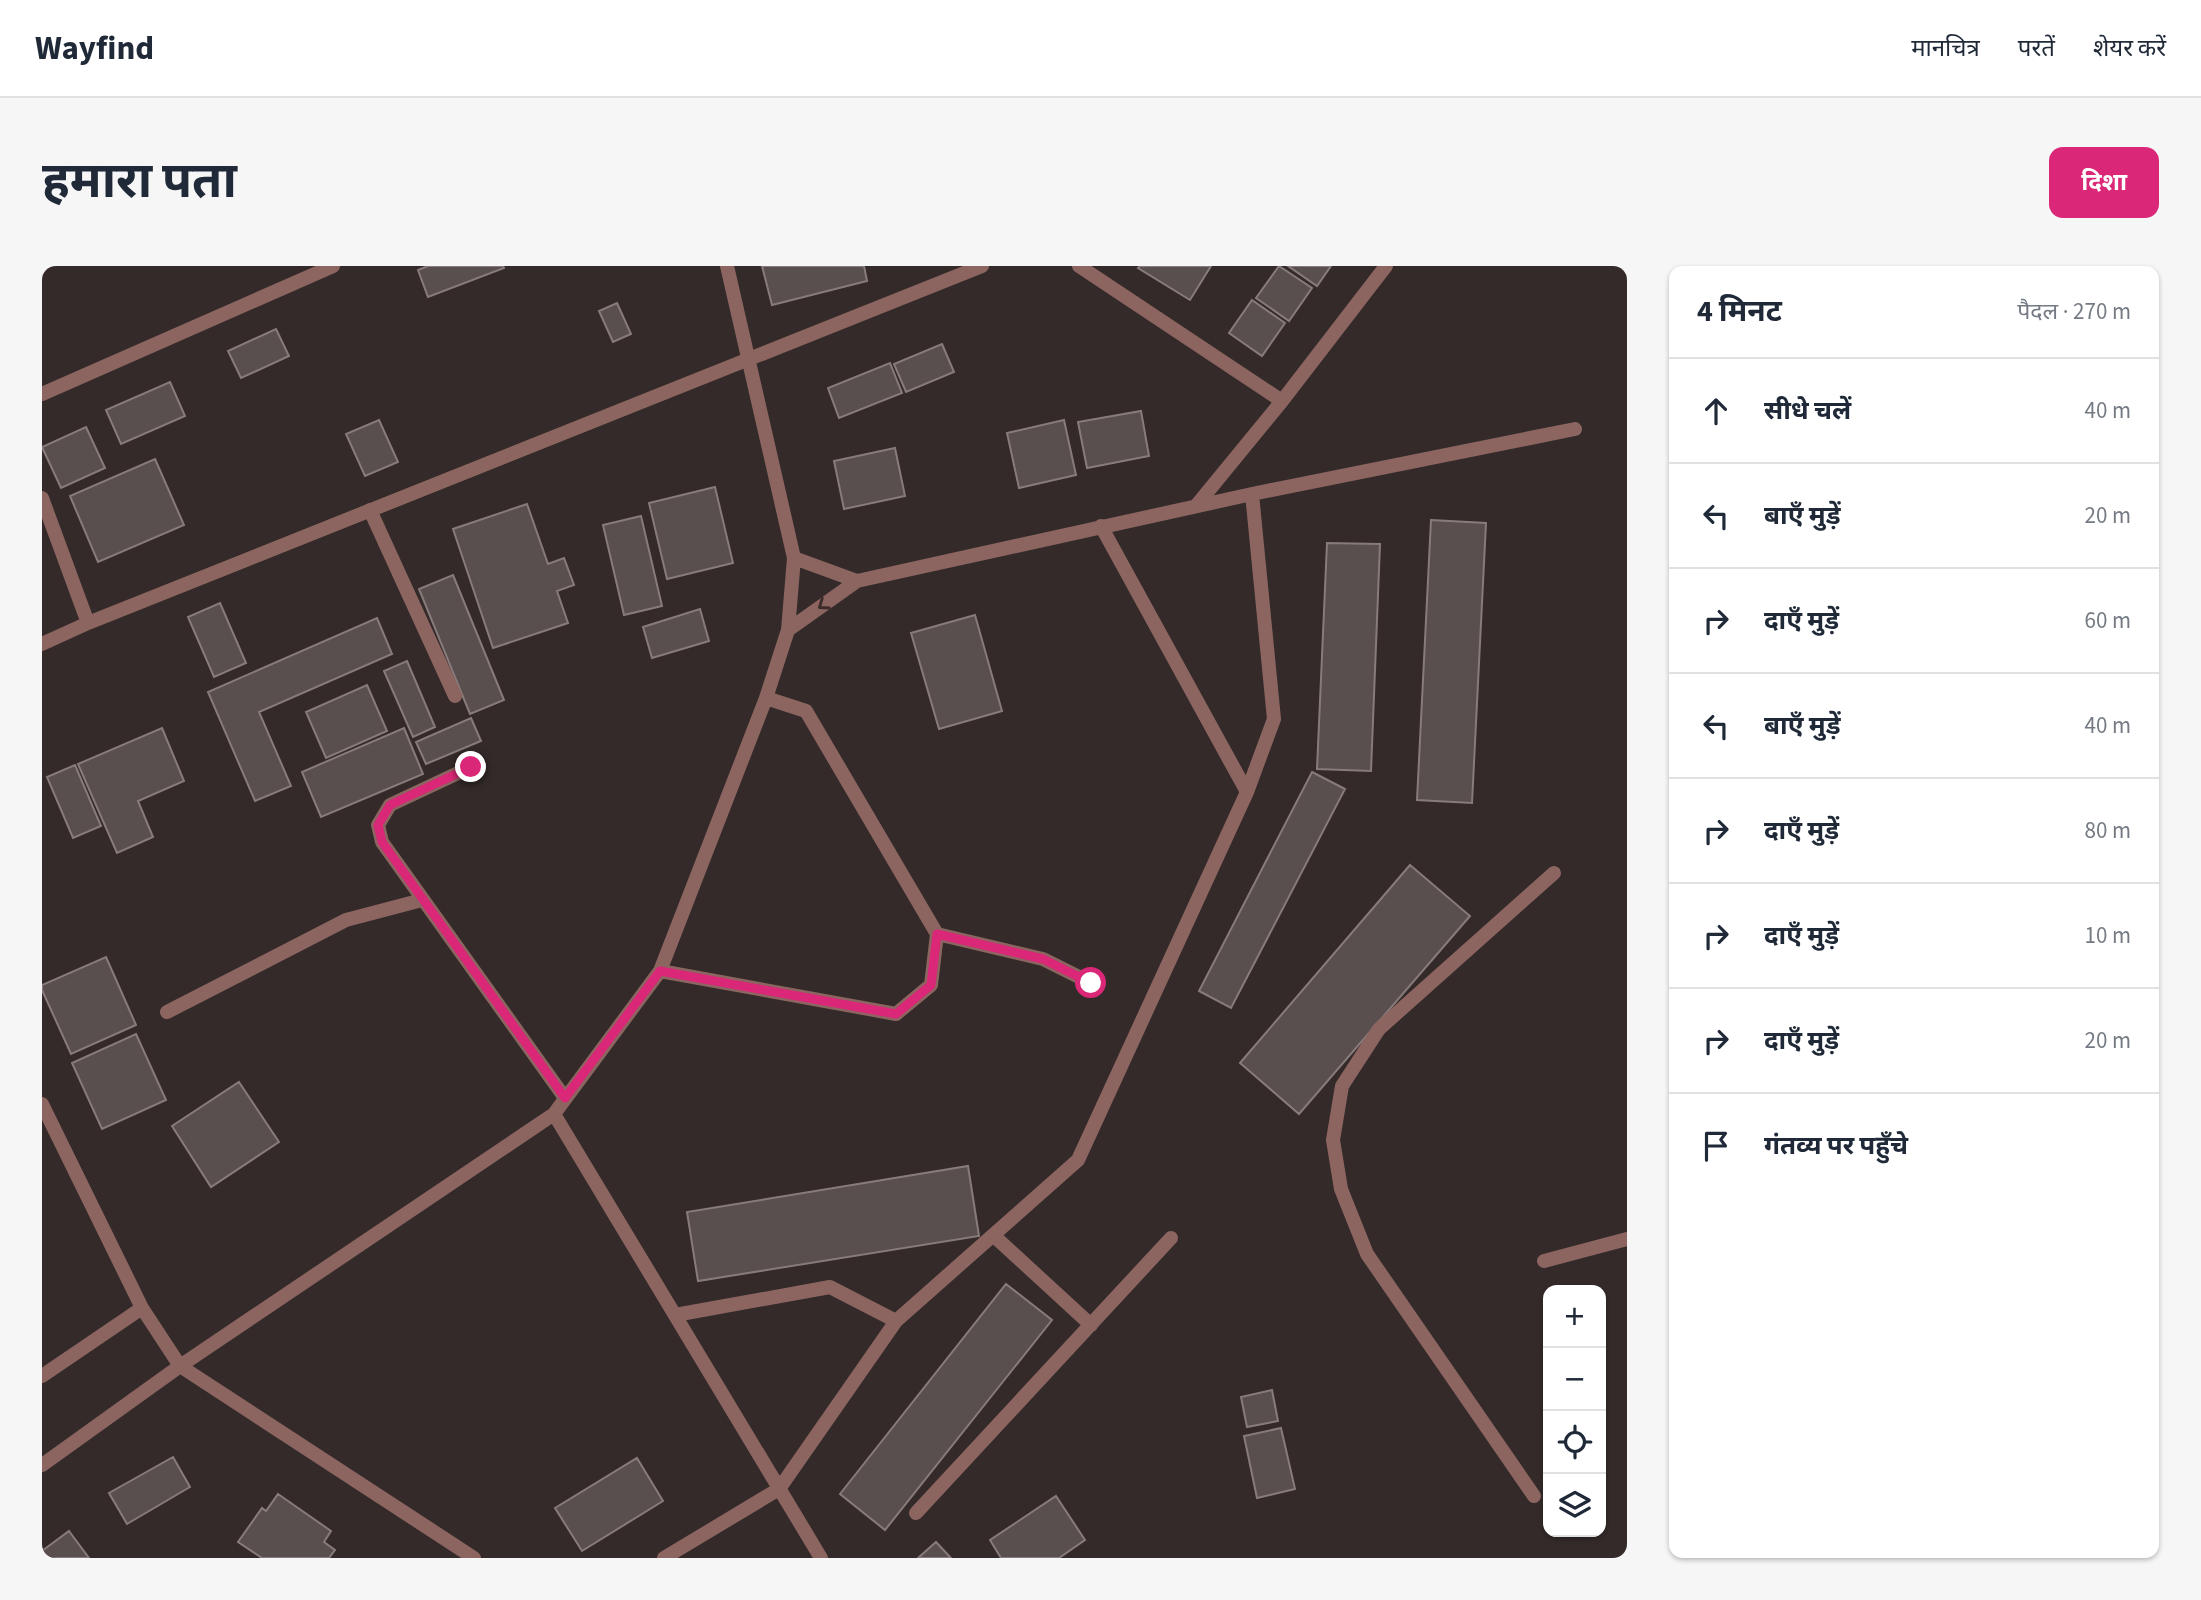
<!DOCTYPE html>
<html lang="hi">
<head>
<meta charset="utf-8">
<style>
  body { margin:0; font-family:"Source Sans 3","Noto Sans Devanagari",sans-serif; background:#f6f6f7; color:#1f2937 }
  .controls { position:absolute; right:21px; bottom:21px; display:grid; overflow:hidden; border-radius:14px; box-shadow:0 2px 5px #0004 }
  .controls button { width:63px; height:63px; display:grid; place-items:center; padding:0; border:0; border-bottom:2px solid #e0e1e3; background:#fff; color:#1f2937; font:35px sans-serif }
  .stop { position:absolute; width:21px; height:21px; margin:-16px; border:5px solid #db2777; border-radius:50%; background:#fff }
  .stop.end { background:#db2777; border-color:#fff; box-shadow:0 2px 7px #0008 }
  .list { margin:0; padding:0; list-style:none }
  h2 { display:flex; justify-content:space-between; align-items:center; height:91px; margin:0; padding:0 28px; font-size:30px }
  h2 small { font-size:23px; font-weight:400; color:#747a83 }
  .list li { display:grid; grid-template-columns:46px 1fr auto; gap:21px; align-items:center; box-sizing:border-box; height:105px; padding:0 28px; border-top:2px solid #e0e1e3 }
  .list b { display:block; font-size:26px; white-space:nowrap }
  .list em { font-size:23px; font-style:normal; color:#747a83 }
  .icon { flex:none; width:38px; height:38px; fill:none; stroke:currentColor; stroke-width:2; stroke-linecap:round; stroke-linejoin:round }
  .map { position:relative; flex:none; width:1585px; height:1292px; overflow:hidden; border-radius:14px }
  header { display:flex; align-items:center; gap:42px; box-sizing:border-box; height:98px; padding:0 35px; background:#fff; border-bottom:2px solid #e0e1e3 }
  header strong { font-size:33px }
  nav { display:flex; gap:38px; margin-inline-start:auto; font-size:24px }
  .intro { display:flex; align-items:center; justify-content:space-between; box-sizing:border-box; height:168px; padding:0 42px }
  h1 { margin:0; font-size:49px }
  .button { padding:18px 32px; border-radius:14px; background:#db2777; color:#fff; font-size:24px; font-weight:700 }
  main { display:flex; gap:42px; padding:0 42px }
  aside { flex:1; background:#fff; border-radius:14px; box-shadow:0 2px 5px #0004 }
  .map>svg:first-child { display:block }
</style>
</head>
<body>
<header>
<strong>Wayfind</strong>
<nav><a>मानचित्र</a><a>परतें</a><a>शेयर करें</a></nav>
</header>
<div class="intro"><h1>हमारा पता</h1><a class="button">दिशा</a></div>
<main>
<div class="map">
<svg width="1585" height="1292" viewBox="0 0 1585 1292">
  <rect width="100%" height="100%" fill="#332a29"/>
  <!-- building -->
  <path fill="#594f4e" stroke="#877c7b" stroke-width="2" d="M386,0H461L462,2L386,31L376,4Z
    M720,0H822L825,15L730,39Z
    M1098,0H1169L1148,34L1096,2Z
    M1237,0L1270,22L1247,55L1214,32Z
    M1246,0H1289L1275,20Z
    M1210,34L1243,57L1220,90L1187,67Z
    M575,37L589,68L571,76L557,45Z
    M234,63L247,90L199,112L186,85Z
    M900,78L912,106L864,126L852,98Z
    M848,97L860,127L797,152L786,122Z
    M128,116L143,150L79,178L64,144Z
    M1099,145L1107,190L1045,202L1036,156Z
    M337,154L356,196L323,210L304,168Z
    M1022,154L1034,209L977,222L965,167Z
    M44,161L63,202L19,222L0,181Z
    M853,182L863,230L802,243L792,195Z
    M113,193L142,259L56,296L28,230Z
    M673,221L691,297L625,313L607,237Z
    M485,238L506,298L522,292L532,319L515,325L526,357L451,382L411,263Z
    M599,250L620,340L582,349L561,259Z
    M1389,254L1444,257L1430,537L1375,534Z
    M1285,277L1338,278L1329,505L1275,503Z
    M411,309L462,434L428,448L377,323Z
    M178,337L204,397L172,411L146,351Z
    M658,343L667,375L610,392L601,361Z
    M933,349L960,445L897,463L869,367Z
    M335,352L350,388L217,446L249,520L213,535L166,426Z
    M365,395L393,461L371,471L342,405Z
    M325,419L345,465L284,492L264,446Z
    M429,452L439,475L384,498L374,476Z
    M120,462L142,515L96,535L111,571L75,587L36,498Z
    M362,462L381,508L279,551L260,506Z
    M33,499L59,560L31,572L5,511Z
    M1270,506L1303,523L1189,742L1157,725Z
    M1368,599L1428,650L1257,848L1198,797Z
    M64,691L94,759L29,788L0,724V719Z
    M94,768L124,834L60,863L30,797Z
    M197,816L237,876L169,921L130,860Z
    M926,900L937,970L656,1015L645,946Z
    M964,1018L1010,1054L843,1264L798,1228Z
    M1230,1124L1236,1155L1205,1161L1199,1131Z
    M1239,1162L1253,1223L1215,1232L1202,1170Z
    M131,1191L148,1221L85,1258L67,1227Z
    M595,1192L621,1235L540,1285L513,1242Z
    M236,1228L289,1265L282,1276L293,1284L287,1292H220L196,1276L220,1242L224,1245Z
    M1014,1230L1043,1274L1017,1292H959L948,1274Z
    M27,1265L47,1292H0V1285Z
    M894,1276L909,1292H876Z"/>
  <g fill="none" stroke-linecap="round" stroke-linejoin="round">
    <!-- service -->
    <path stroke="#8c6561" stroke-width="14" d="M328,244L413,430"/>
    <!-- minor -->
    <path stroke="#8c6561" stroke-width="14" d="M1037,0L1240,135
      M0,128L291,0
      M0,232L46,357
      M1154,240L1240,135L1344,0
      M1059,260L1205,526
      M752,292L815,315
      M746,364L815,315L1210,228L1533,163
      M0,378L46,357L940,0
      M429,501L348,539L336,559L340,576L523,832
      M895,668L1001,693L1049,717
      M618,705L854,748L889,719L895,668L764,445L724,432
      M125,746L304,654L380,634
      M0,838L100,1042L138,1100L432,1292
      M512,848L779,1292
      M951,969L1049,1059
      M1502,995L1585,973
      M633,1049L788,1021L854,1055
      M0,1110L100,1042
      M0,1199L138,1100L512,848L618,705L724,432L746,364L752,292L685,0
      M1492,1230L1325,988L1299,923L1291,874L1300,820L1337,763L1512,607
      M874,1247L1129,972
      M622,1292L737,1223L854,1055L1036,894L1205,526L1232,453L1210,228"/>
  </g>
  <!-- one-way arrows -->
  <defs><path id="oneway-chevron" d="M-2-3.5L2.5 0L-2 3.5" fill="none" stroke-width="1.6" stroke-linecap="round" stroke-linejoin="round" transform="scale(1.75)"/></defs>
  <use stroke="#3b2c2a" href="#oneway-chevron" transform="translate(781 339) rotate(145)"/>
  <g fill="none" stroke-linecap="round" stroke-linejoin="round">
    <!-- route -->
    <path stroke="#db2777" stroke-width="9" d="M429,501L348,539L336,559L340,576L523,832L618,705L854,748L889,719L895,668L1001,693L1049,717"/>
  </g>
</svg>
<div class="controls">
<button>+</button>
<button>−</button>
<button><svg class="icon" aria-label="locate" viewBox="0 0 24 24"><circle cx="12" cy="12" r="6"/><path d="M12 2v4M12 18v4M2 12h4M18 12h4"/></svg></button>
<button><svg class="icon" aria-label="layers" viewBox="0 0 24 24"><path d="M12 4l9 5-9 5-9-5zM3 14l9 5 9-5"/></svg></button>
</div>
<div class="stop" style="left:1049px;top:717px"></div>
<div class="stop end" style="left:429px;top:501px"></div>
</div>
<aside>
<h2>4 मिनट<small>पैदल · 270 m</small></h2>
<ul class="list">
<li><svg class="icon" aria-label="ahead" viewBox="0 0 24 24"><path d="M12 20V5M6 11l6-6 6 6"/></svg><div><b>सीधे चलें</b></div><em>40 m</em></li>
<li><svg class="icon" aria-label="left" viewBox="0 0 24 24"><path d="M17 20v-9H6M10 6l-5 5 5 5"/></svg><div><b>बाएँ मुड़ें</b></div><em>20 m</em></li>
<li><svg class="icon" aria-label="right" viewBox="0 0 24 24"><path d="M7 20v-9h11M14 6l5 5-5 5"/></svg><div><b>दाएँ मुड़ें</b></div><em>60 m</em></li>
<li><svg class="icon" aria-label="left" viewBox="0 0 24 24"><path d="M17 20v-9H6M10 6l-5 5 5 5"/></svg><div><b>बाएँ मुड़ें</b></div><em>40 m</em></li>
<li><svg class="icon" aria-label="right" viewBox="0 0 24 24"><path d="M7 20v-9h11M14 6l5 5-5 5"/></svg><div><b>दाएँ मुड़ें</b></div><em>80 m</em></li>
<li><svg class="icon" aria-label="right" viewBox="0 0 24 24"><path d="M7 20v-9h11M14 6l5 5-5 5"/></svg><div><b>दाएँ मुड़ें</b></div><em>10 m</em></li>
<li><svg class="icon" aria-label="right" viewBox="0 0 24 24"><path d="M7 20v-9h11M14 6l5 5-5 5"/></svg><div><b>दाएँ मुड़ें</b></div><em>20 m</em></li>
<li><svg class="icon" aria-label="arrive" viewBox="0 0 24 24"><path d="M6 21V4h12l-3 4 3 4H6"/></svg><div><b>गंतव्य पर पहुँचे</b></div></li>
</ul>
</aside>
</main>
</body>
</html>
